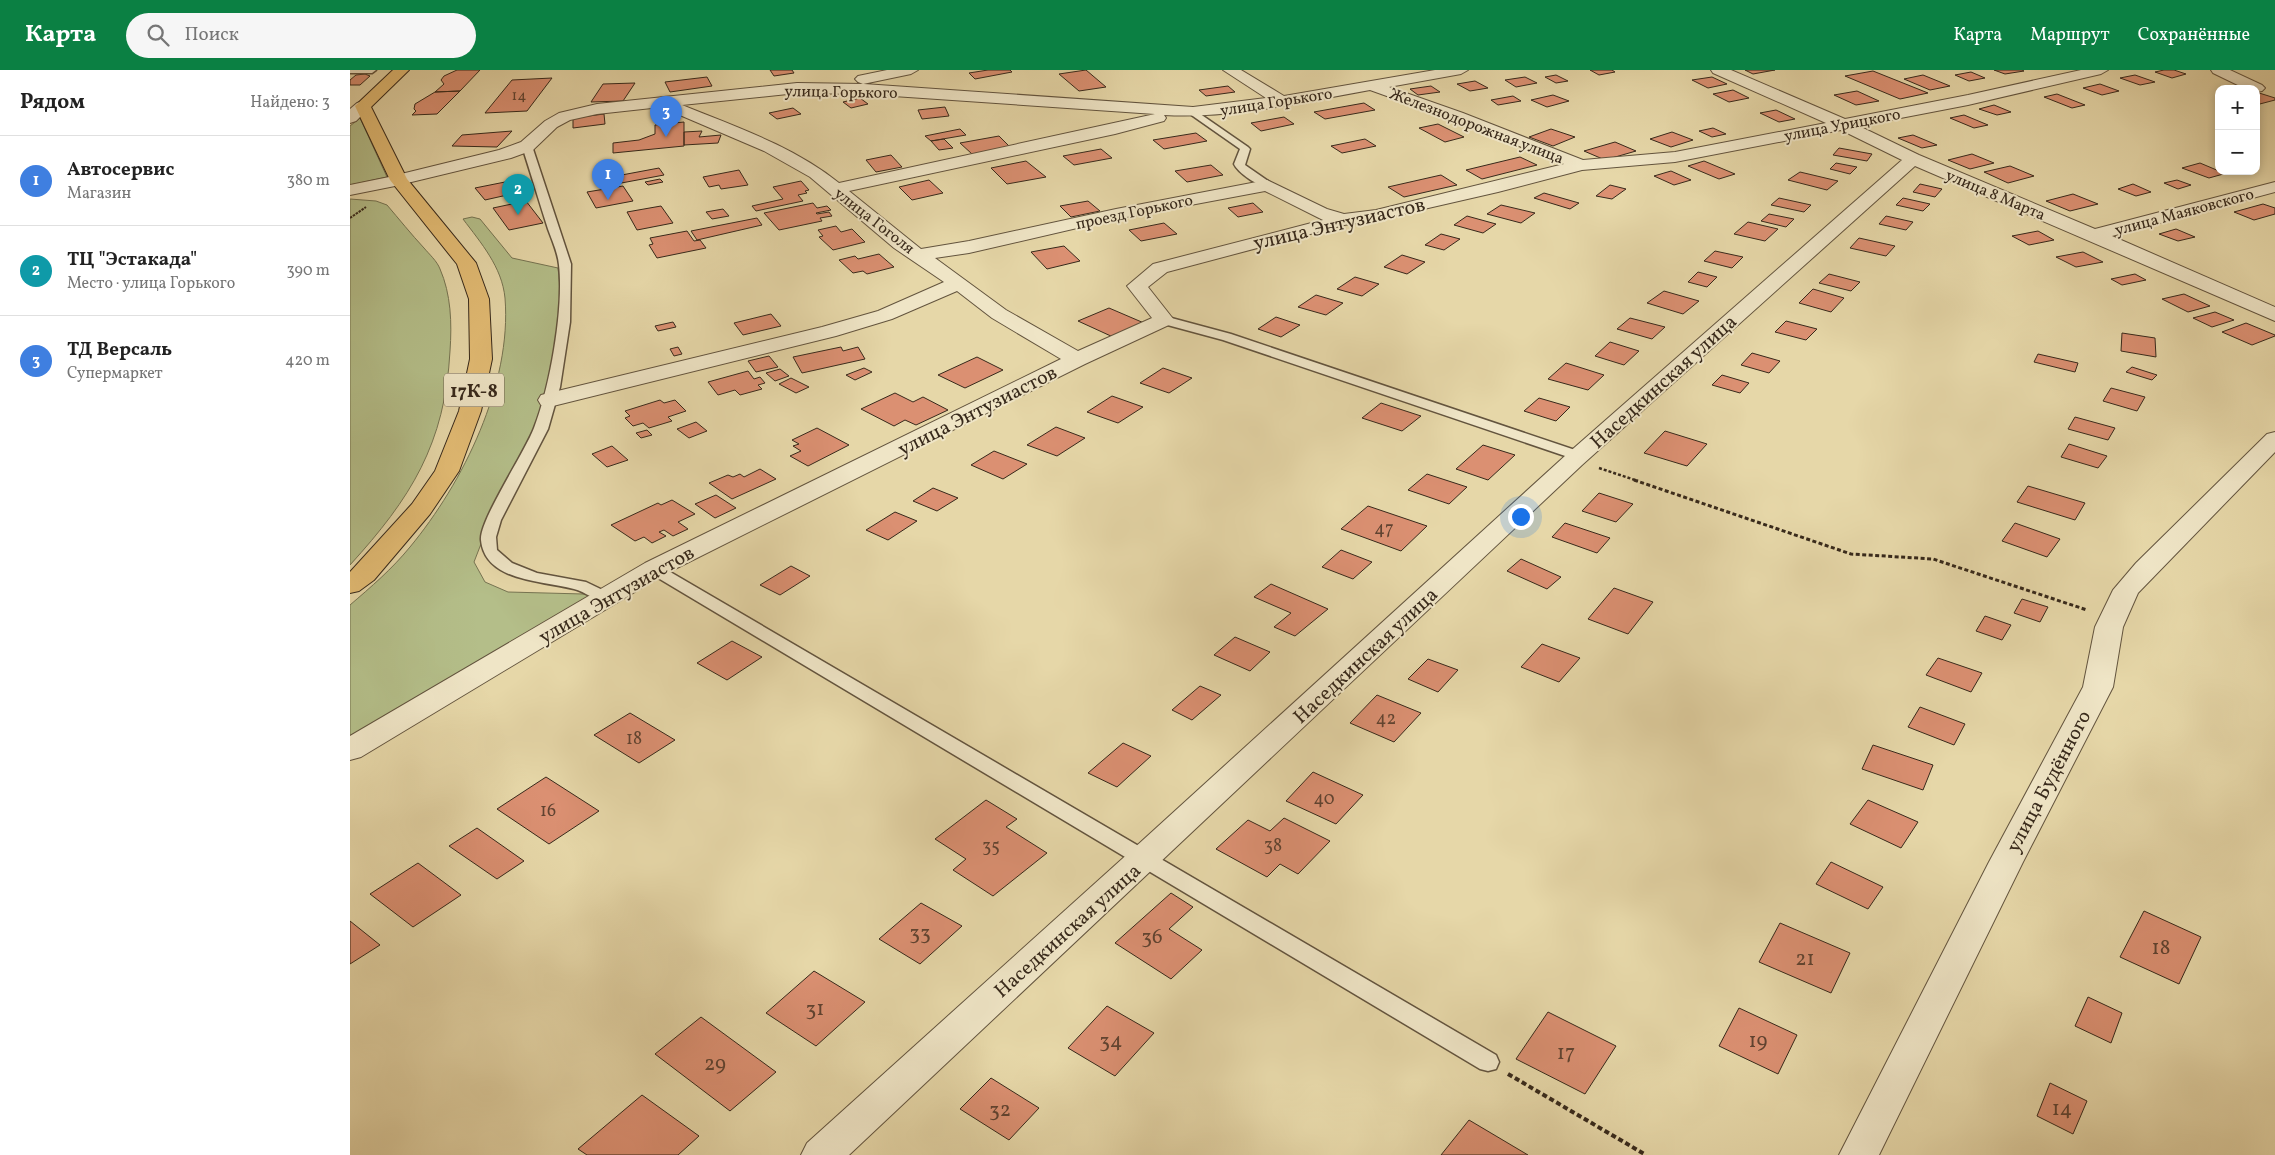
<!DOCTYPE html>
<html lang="ru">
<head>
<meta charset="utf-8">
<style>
  body { margin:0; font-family:Vollkorn,serif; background:#f6f6f6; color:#222 }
  .controls { position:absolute; right:15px; top:15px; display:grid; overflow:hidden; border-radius:10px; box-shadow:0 2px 8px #0003 }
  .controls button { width:45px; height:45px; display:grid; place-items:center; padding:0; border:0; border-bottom:1px solid #e0e0e0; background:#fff; color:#222; font:25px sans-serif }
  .you { position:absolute; left:1170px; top:446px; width:18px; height:18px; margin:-12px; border:4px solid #fff; border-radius:50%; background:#1a73e8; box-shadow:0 0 0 8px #1a73e833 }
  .badge { display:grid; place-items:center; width:32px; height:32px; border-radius:50%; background:#0b8043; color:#fff; font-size:16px; font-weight:700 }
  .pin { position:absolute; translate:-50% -41px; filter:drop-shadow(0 1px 2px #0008) }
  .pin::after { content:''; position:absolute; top:26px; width:18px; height:15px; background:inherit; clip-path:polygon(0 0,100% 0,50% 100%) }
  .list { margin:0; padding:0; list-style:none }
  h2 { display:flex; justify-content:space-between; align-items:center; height:65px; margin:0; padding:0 20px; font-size:21px }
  h2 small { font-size:16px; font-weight:400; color:#767676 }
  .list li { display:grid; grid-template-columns:32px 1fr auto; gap:15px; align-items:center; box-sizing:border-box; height:90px; padding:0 20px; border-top:1px solid #e0e0e0 }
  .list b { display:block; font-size:19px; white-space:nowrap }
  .list p { margin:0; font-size:16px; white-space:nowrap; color:#767676 }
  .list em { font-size:16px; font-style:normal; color:#767676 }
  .icon { flex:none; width:28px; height:28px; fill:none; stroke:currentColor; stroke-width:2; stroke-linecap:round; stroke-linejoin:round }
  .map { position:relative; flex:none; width:1925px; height:1085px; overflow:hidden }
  header { display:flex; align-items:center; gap:30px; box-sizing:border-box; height:70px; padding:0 25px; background:#0b8043; color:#fff }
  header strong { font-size:24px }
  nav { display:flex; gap:28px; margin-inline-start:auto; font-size:18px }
  .search { width:350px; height:45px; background:#f6f6f6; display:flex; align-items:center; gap:12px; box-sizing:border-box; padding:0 18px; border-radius:28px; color:#767676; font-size:19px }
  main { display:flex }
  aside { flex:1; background:#fff }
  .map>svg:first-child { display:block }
</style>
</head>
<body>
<header>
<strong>Карта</strong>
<div class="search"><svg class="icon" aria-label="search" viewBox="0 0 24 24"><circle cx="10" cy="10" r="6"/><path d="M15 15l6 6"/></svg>Поиск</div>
<nav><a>Карта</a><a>Маршрут</a><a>Сохранённые</a></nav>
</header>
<main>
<aside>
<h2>Рядом<small>Найдено: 3</small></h2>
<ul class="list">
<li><span class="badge" style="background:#3f7fe0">1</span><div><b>Автосервис</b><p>Магазин</p></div><em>380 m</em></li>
<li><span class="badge" style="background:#0f9aa8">2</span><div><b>ТЦ &quot;Эстакада&quot;</b><p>Место · улица Горького</p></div><em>390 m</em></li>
<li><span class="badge" style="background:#3f7fe0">3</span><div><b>ТД Версаль</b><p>Супермаркет</p></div><em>420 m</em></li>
</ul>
</aside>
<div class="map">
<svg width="1925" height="1085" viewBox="0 0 1925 1085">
  <rect width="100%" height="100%" fill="#e6d7a8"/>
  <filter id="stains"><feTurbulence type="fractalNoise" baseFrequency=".004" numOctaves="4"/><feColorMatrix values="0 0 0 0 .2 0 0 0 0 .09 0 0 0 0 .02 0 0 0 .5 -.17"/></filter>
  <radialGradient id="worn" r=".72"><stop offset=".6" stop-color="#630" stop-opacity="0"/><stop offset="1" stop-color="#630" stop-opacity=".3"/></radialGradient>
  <!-- green -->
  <path fill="#b4be89" stroke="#767452" d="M10,48L37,107L0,115V56Z
    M0,129L26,131L37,135C49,149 61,164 74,178C79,184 87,191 90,199C101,224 102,253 100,281C95,374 61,428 0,495Z
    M122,147L130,149L162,188L208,198L212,236L190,358L136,461L124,492L135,512L158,522L271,525L0,675V535C21,517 42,499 60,477C113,413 162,314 155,228C152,197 131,173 113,149Z"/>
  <!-- building -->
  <path fill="#db9072" stroke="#37291b" d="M107,0H130L110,21L85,22L94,14L91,10L94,6Z
    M420,0H442L444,3L424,6Z
    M638,0H660L662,2L625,9L619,3Z
    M736,0L756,17L729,21L709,4Z
    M1240,0H1262L1265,2L1249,5Z
    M1395,0H1425L1403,4Z
    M1644,0H1672L1674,1L1655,4Z
    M1814,0H1824L1836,4L1822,8L1805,2Z
    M1523,1L1578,23L1550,29L1495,6Z
    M1621,2L1635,8L1619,11L1605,5Z
    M15,4L20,6L10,15H0V10L6,5Z
    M1206,5L1218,11L1206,13L1195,7Z
    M1573,5L1600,16L1580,20L1554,9Z
    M1785,5L1805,12L1790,15L1770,8Z
    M357,7L362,16L320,22L315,12Z
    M1175,7L1187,13L1166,17L1155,10Z
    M1362,7L1377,14L1358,18L1342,10Z
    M202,8L177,41L135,43L162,10Z
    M1125,11L1138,18L1120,21L1107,14Z
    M285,13L273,31L241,32L253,14Z
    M1750,14L1769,21L1752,25L1733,18Z
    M878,16L885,22L856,26L849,20Z
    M1081,16L1090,22L1068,25L1060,19Z
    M1383,20L1399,28L1379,32L1363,24Z
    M110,21L87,44L62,45L66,41L64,39L65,34L85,22Z
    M1507,21L1529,31L1506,35L1484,25Z
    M1906,22L1925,28V30L1906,35Z
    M1707,24L1735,35L1722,38L1694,27Z
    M1203,25L1219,31L1197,37L1181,30Z
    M1163,26L1171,31L1148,35L1141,30Z
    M510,28L518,34L501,38L493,32Z
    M1014,33L1025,40L975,49L964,42Z
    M1644,35L1661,42L1647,45L1629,39Z
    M595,37L599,46L572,49L568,40Z
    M443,38L451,44L427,49L419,43Z
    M1426,40L1445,49L1429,52L1410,43Z
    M254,44L255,54L223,58V48Z
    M1614,45L1638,55L1624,58L1600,48Z
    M934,47L944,54L911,61L901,53Z
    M334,52V76L263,83V73L289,70L305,64V55Z
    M1088,54L1114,67L1095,72L1069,58Z
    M1363,58L1376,64L1362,67L1349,61Z
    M610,59L616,65L581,71L575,66Z
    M1201,59L1225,67L1203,76L1179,67Z
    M162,61L147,77L102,76L112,65Z
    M352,61L349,67L371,65L368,73L334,75V62Z
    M1322,62L1343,70L1321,77L1300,69Z
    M846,63L857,71L814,79L803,70Z
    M1563,65L1587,75L1572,78L1548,68Z
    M649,66L660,77L622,84L610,73Z
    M594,69L603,78L589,80L581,71Z
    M1015,69L1026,76L992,83L981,76Z
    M1265,72L1286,81L1255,90L1234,81Z
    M1489,78L1522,84L1517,91L1483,85Z
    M751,79L762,88L724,95L713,86Z
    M1622,84L1644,93L1620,99L1598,90Z
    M541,85L552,97L526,102L516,90Z
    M1170,87L1187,95L1132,109L1116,100Z
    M676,91L696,107L657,114L641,98Z
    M1354,91L1385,104L1369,109L1338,96Z
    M1486,93L1507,97L1500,104L1480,99Z
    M1850,93L1869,101L1877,103L1859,108L1832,98Z
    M861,95L873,105L837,112L825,101Z
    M1660,96L1684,106L1658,113L1634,102Z
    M309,98L314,105L266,114L261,107Z
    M389,100L398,115L371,119L369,115L359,117L353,107Z
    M1321,101L1341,110L1324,115L1304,106Z
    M1450,102L1488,111L1477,120L1438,110Z
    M1091,105L1107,115L1054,127L1038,117Z
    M310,109L313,112L298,115L295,112Z
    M165,110L175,121L135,130L125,118Z
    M579,110L593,123L562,130L549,117Z
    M1827,110L1841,115L1828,119L1814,113Z
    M451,111L459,120L455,121L457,123L448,125L453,131L406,141L402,136L433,129L423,117Z
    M1570,114L1592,119L1585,127L1563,122Z
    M1783,114L1801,122L1786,126L1768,119Z
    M1260,115L1276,119L1262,129L1246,126Z
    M273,116L283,131L246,138L237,122Z
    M1194,123L1229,133L1220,139L1184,128Z
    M1723,124L1748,134L1720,141L1696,131Z
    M1429,128L1461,135L1454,142L1421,135Z
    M1553,128L1580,134L1573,141L1546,135Z
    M176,131L193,153L159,160L143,138Z
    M738,131L750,141L721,147L710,136Z
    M463,133L467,138L477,136L481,140L466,143L467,144L479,142L482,146L470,148L472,151L429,160L414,143Z
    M903,133L913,142L888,147L878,138Z
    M1913,134L1925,138V144L1904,150L1884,142Z
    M1151,135L1185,143L1171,153L1137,144Z
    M311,136L323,153L287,160L277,142Z
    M373,139L379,146L362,149L356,142Z
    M1419,144L1444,149L1436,157L1411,151Z
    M1117,146L1146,154L1133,163L1104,155Z
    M1536,146L1563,152L1556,160L1529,154Z
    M407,148L412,155L347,170L341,161Z
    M1398,152L1428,159L1415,171L1384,164Z
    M814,153L827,164L791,171L779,160Z
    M486,156L491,162L502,159L515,172L483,180L469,167L473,166L468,160Z
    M1826,159L1845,167L1828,171L1809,164Z
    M337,161L344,171L350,170L356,178L307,188L299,175L303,174L300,168Z
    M1688,161L1704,170L1679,175L1662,166Z
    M1091,164L1110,169L1094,180L1075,175Z
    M1509,168L1545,176L1536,186L1500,178Z
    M714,176L730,191L697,199L681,182Z
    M1365,181L1393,187L1382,198L1354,191Z
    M1733,182L1753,192L1726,197L1706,187Z
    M529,184L544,197L517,204L513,201L503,203L489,190L505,186L508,189Z
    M1052,185L1075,192L1057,204L1034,197Z
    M1348,202L1367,207L1357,217L1338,212Z
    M1479,204L1510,212L1501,221L1469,213Z
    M1785,204L1796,210L1772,215L1761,209Z
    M1005,207L1029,214L1012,226L987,219Z
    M1463,219L1494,228L1481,242L1449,233Z
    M1314,221L1349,231L1333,244L1297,233Z
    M1834,224L1860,236L1838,242L1812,229Z
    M966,225L993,233L976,245L948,237Z
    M759,238L794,253L763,267L728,251Z
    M1865,242L1884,250L1862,257L1843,248Z
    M421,244L431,256L393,265L384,253Z
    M926,247L950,255L931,267L908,259Z
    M1280,248L1315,257L1302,269L1267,259Z
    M1436,251L1467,259L1456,270L1425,262Z
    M323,252L326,257L308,261L305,256Z
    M1896,253L1925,265V266L1902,275L1872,262Z
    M1772,263L1805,268L1806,287L1771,281Z
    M1260,272L1289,281L1274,295L1245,286Z
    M328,277L332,284L324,286L320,279Z
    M491,277L493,281L508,277L515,289L452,303L443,287Z
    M1402,283L1430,291L1419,303L1391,295Z
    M1688,284L1728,293L1725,302L1684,292Z
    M419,286L428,297L406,302L398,291Z
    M627,287L653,300L615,318L588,305Z
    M1216,293L1254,305L1238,320L1198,309Z
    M1782,297L1807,305L1802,310L1776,302Z
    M514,298L522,302L505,310L496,305Z
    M813,298L842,308L819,323L790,313Z
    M430,299L439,306L425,311L416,303Z
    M398,301L404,309L410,307L415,313L408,315L412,319L390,325L385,320L368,325L358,312Z
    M1372,305L1399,313L1390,323L1362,315Z
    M441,308L459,317L446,323L429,314Z
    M1761,318L1795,327L1787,341L1753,331Z
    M545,323L563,332L573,327L598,340L566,355L555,350L544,356L511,339Z
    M762,326L793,337L768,353L737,342Z
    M1189,328L1220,337L1206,351L1174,341Z
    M310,330L314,333L325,330L336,341L318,347L322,351L299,358L293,353L283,356L275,348L280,346L275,341Z
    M1031,333L1071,346L1052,361L1012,348Z
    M1725,347L1765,358L1758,370L1718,359Z
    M346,352L357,361L339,368L327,359Z
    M706,357L735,368L707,386L677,375Z
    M467,358L499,375L458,396L440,386L451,381L443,376L449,374L442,370Z
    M297,360L302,365L291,368L286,363Z
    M1315,361L1357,374L1337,396L1294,383Z
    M1719,374L1757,386L1748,398L1711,387Z
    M1133,375L1165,385L1138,410L1106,399Z
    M262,376L278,390L257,397L242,384Z
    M644,381L677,394L653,409L621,395Z
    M410,399L426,409L382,429L359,413L378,405L383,407L390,404L394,407Z
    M1077,404L1117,417L1099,434L1058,420Z
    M1678,416L1735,433L1725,450L1667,432Z
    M583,418L608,428L587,441L563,431Z
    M1249,423L1283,434L1266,452L1232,441Z
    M366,425L386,438L365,448L345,434Z
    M322,430L345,444L328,452L338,459L323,466L314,460L309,462L316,466L302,473L294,467L285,471L261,455L308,433L311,435Z
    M1018,436L1077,456L1051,481L991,459Z
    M545,442L567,451L538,470L516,460Z
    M1215,453L1260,468L1247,483L1202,467Z
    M1665,453L1710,469L1697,487L1652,471Z
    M991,480L1022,492L1003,509L972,497Z
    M1171,489L1211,507L1197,519L1157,501Z
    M441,496L460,506L430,525L410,515Z
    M921,514L978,539L945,566L924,557L941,543L904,527Z
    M1264,518L1303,532L1278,564L1238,549Z
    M1672,529L1698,537L1690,552L1664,543Z
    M1635,546L1661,555L1652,570L1626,561Z
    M885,567L920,582L900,601L864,585Z
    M382,571L412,587L377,610L347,593Z
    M1192,574L1230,588L1209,612L1171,597Z
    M1588,588L1632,603L1621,622L1576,605Z
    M1078,589L1108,600L1088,622L1058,609Z
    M850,616L871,625L842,650L822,640Z
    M1027,625L1071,643L1044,672L1000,653Z
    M1570,637L1615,654L1604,675L1558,657Z
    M280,643L325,670L289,693L244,665Z
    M773,673L801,686L767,717L738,703Z
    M1523,675L1583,695L1573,720L1512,699Z
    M963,702L1013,725L986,754L936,731Z
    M196,707L249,741L199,774L147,739Z
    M636,730L667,749L656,757L697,783L643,826L603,800L616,789L585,769Z
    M1518,730L1568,752L1551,778L1500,754Z
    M934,748L980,771L948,804L930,794L917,807L866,779L898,750L920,761Z
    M127,758L174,791L147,809L99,776Z
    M1481,792L1533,817L1518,839L1466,814Z
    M68,793L111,825L63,857L20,824Z
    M821,823L843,837L819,859L852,880L821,909L765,873Z
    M571,833L612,856L570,894L529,869Z
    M1794,841L1851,867L1829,914L1770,887Z
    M0,851L30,875L0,894Z
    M1430,853L1500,883L1481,923L1409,892Z
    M464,901L515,932L466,976L416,943Z
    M1738,927L1772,943L1761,973L1725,956Z
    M757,936L804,963L765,1006L718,978Z
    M1389,938L1447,965L1428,1004L1369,976Z
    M1198,942L1266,976L1235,1024L1166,989Z
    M351,947L426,1002L380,1041L305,984Z
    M641,1008L689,1038L659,1070L610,1039Z
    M1700,1013L1737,1031L1723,1064L1687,1046Z
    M292,1025L349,1066L328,1085H237L228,1079Z
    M1119,1050L1178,1085H1091Z"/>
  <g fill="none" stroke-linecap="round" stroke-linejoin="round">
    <defs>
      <path id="service" d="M0,0H26L22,3H0Z
        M843,39L898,77L900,79L895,95L921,113V117C911,119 888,103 884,94L890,79L840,44L838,42Z
        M177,73L182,76L221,194L220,252L210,317L198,359L151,450L146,467L147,480L162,493L187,503L236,512L263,525L265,528L263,531C249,535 237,522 224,519C194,511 135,512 131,470C129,451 175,382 184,358C200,317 214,239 209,195C208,183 202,170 198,159C189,131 181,104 172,76Z
        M814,246L881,264L1234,383L1236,386L1229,390L1224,389L873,270L810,253L808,250Z
        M304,494L310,496L1146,985L1149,992L1146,999L1138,1001L1130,999L298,502L296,499L298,496Z"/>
      <path id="minor" d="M537,0H568L561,4L513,14L508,12L505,9L508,6Z
        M873,0H891L934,26L1085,0H1118L1111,4L1039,17L1113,43L1233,90L1325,82L1476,53L1363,3L1361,0H1381L1495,49L1618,25L1731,0H1758L1751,4L1618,35L1509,56L1569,85L1745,159L1925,112V122L1762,166L1925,237V251L1565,96L1232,395L499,1085H451L457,1073L782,780L1216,385L1552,90L1491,60L1325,92L1232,100L1148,122L1026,150L994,155L817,202L798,217L824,250L821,254L735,294L313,505L11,687L0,690V666L295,493L711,289L642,248L607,221L542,249L486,266L199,337L191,335L188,330L191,325L472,257L528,241L594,212L544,178L460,107L414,81L311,37L247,44L220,50L207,57L183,80L161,88L49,115L43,114L40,110L43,106L149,80L171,72L195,51L209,43L247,34L447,13L514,14L843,37L916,28ZM1020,20L1101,49L1214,94L1026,140L994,144L977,139L917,110L766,139L619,171L571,179L499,121L765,64L814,51L816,48L814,45C882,49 953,32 1020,20ZM447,23L514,24L805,44L489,113C443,76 386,57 332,35ZM915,121L973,150L803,194L777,216L802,248L728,281L656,240L585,188L619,183L766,149Z
        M1861,0H1880L1912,15L1915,18L1912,21L1906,22V19H1896L1863,3Z
        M1925,362V382L1788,523L1773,557L1763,617L1673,792L1529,1085H1489L1639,792L1733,617L1745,557L1763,520L1786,493L1917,364Z"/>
      <path id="tertiary" d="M13,31L19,33L21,36L6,51L0,53V39L7,33Z
        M49,105L55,106L58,110L55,114L0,125V115Z"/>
      <path id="primary" d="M43,0H59L21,37L57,109L126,193L139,229L142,289L131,341L109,401L80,444L24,510L9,521L0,523V502L62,434L85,401L109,341L120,289L119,229L107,194L40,110L5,36Z"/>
    </defs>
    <!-- service casing -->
    <use href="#service" stroke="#63543e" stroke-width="3"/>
    <!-- minor casing -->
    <use href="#minor" stroke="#63543e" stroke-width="2"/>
    <!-- tertiary casing -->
    <use href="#tertiary" stroke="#63543e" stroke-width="2"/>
    <!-- primary casing -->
    <use href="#primary" stroke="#37291b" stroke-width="2"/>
    <!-- path-far3 -->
    <path stroke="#37291b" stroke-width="2" stroke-dasharray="2.5 1" stroke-linecap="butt" d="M0,148L16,137"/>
    <!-- path-far2 -->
    <path stroke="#37291b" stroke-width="2.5" stroke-dasharray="3 2" stroke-linecap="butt" d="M1249,398L1288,411"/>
    <!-- path-far1 -->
    <path stroke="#37291b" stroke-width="3" stroke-dasharray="4 2.5" stroke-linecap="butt" d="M1284,410L1501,484L1583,489L1737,540"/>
    <!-- path -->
    <path stroke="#37291b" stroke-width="4" stroke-dasharray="5 3" stroke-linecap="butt" d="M1158,1004L1296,1085"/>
    <!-- service -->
    <use href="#service" fill="#efe5c6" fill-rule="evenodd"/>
    <!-- minor -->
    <use href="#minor" fill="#efe5c6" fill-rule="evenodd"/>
    <!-- tertiary -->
    <use href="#tertiary" fill="#efe5c6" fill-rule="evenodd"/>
    <!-- primary -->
    <use href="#primary" fill="#e3bc74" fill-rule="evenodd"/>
  </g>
  <g text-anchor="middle" stroke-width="4" stroke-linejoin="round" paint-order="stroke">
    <!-- far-number labels -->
    <g font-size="15" fill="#604331">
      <text x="169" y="30">14</text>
    </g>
    <!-- far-street labels -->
    <g font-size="16" fill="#37291b" stroke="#efe5c6">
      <text transform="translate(491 21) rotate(1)" y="6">улица Горького</text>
      <text transform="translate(926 31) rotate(-9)" y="6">улица Горького</text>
      <text transform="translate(1492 54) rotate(-11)" y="6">улица Урицкого</text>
      <text transform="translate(1127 55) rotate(21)" y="6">Железнодорожная улица</text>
      <text transform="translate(1646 124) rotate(23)" y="6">улица 8 Марта</text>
      <text transform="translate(784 141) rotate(-12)" y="6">проезд Горького</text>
      <text transform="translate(1834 141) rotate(-15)" y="6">улица Маяковского</text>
      <text transform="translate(525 150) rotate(38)" y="6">улица Гоголя</text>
    </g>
    <!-- number labels -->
    <g font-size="18" fill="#604331">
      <text x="1034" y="464">47</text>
      <text x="1036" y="654">42</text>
      <text x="284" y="674">18</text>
      <text x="974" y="734">40</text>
      <text x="198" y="746">16</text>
      <text x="923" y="781">38</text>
      <text x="641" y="782">35</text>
    </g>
    <!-- shield labels -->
    <rect fill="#efe5c6" stroke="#6e614e" stroke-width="1" x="94" y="303.5" width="60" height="33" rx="4"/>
    <g font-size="19" font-weight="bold" fill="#37291b">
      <text x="124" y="327">17К-8</text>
    </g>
    <!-- street labels -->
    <g font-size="20" fill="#37291b" stroke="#efe5c6">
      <text transform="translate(989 153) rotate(-13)" y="7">улица Энтузиастов</text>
      <text transform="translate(1313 311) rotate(-42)" y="7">Наседкинская улица</text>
      <text transform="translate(627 340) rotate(-27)" y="7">улица Энтузиастов</text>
      <text transform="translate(266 524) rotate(-30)" y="7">улица Энтузиастов</text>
      <text transform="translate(1015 585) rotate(-43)" y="7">Наседкинская улица</text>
      <text transform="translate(1698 711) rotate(-62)" y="7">улица Будённого</text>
      <text transform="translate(717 860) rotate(-42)" y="7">Наседкинская улица</text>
    </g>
    <!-- near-number labels -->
    <g font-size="21" fill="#604331">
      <text x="570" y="869">33</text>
      <text x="802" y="873">36</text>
      <text x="1811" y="884">18</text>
      <text x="1455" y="895">21</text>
      <text x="465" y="945">31</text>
      <text x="761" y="977">34</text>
      <text x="1408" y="977">19</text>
      <text x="1216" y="989">17</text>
      <text x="365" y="1000">29</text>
      <text x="1712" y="1045">14</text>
      <text x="650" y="1046">32</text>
    </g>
  </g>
  <rect width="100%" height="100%" filter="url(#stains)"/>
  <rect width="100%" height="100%" fill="url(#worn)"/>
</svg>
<div class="controls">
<button>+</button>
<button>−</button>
</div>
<div class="you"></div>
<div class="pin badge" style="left:258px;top:130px;background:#3f7fe0">1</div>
<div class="pin badge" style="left:168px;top:145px;background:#0f9aa8">2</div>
<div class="pin badge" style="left:316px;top:67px;background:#3f7fe0">3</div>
</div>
</main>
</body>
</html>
